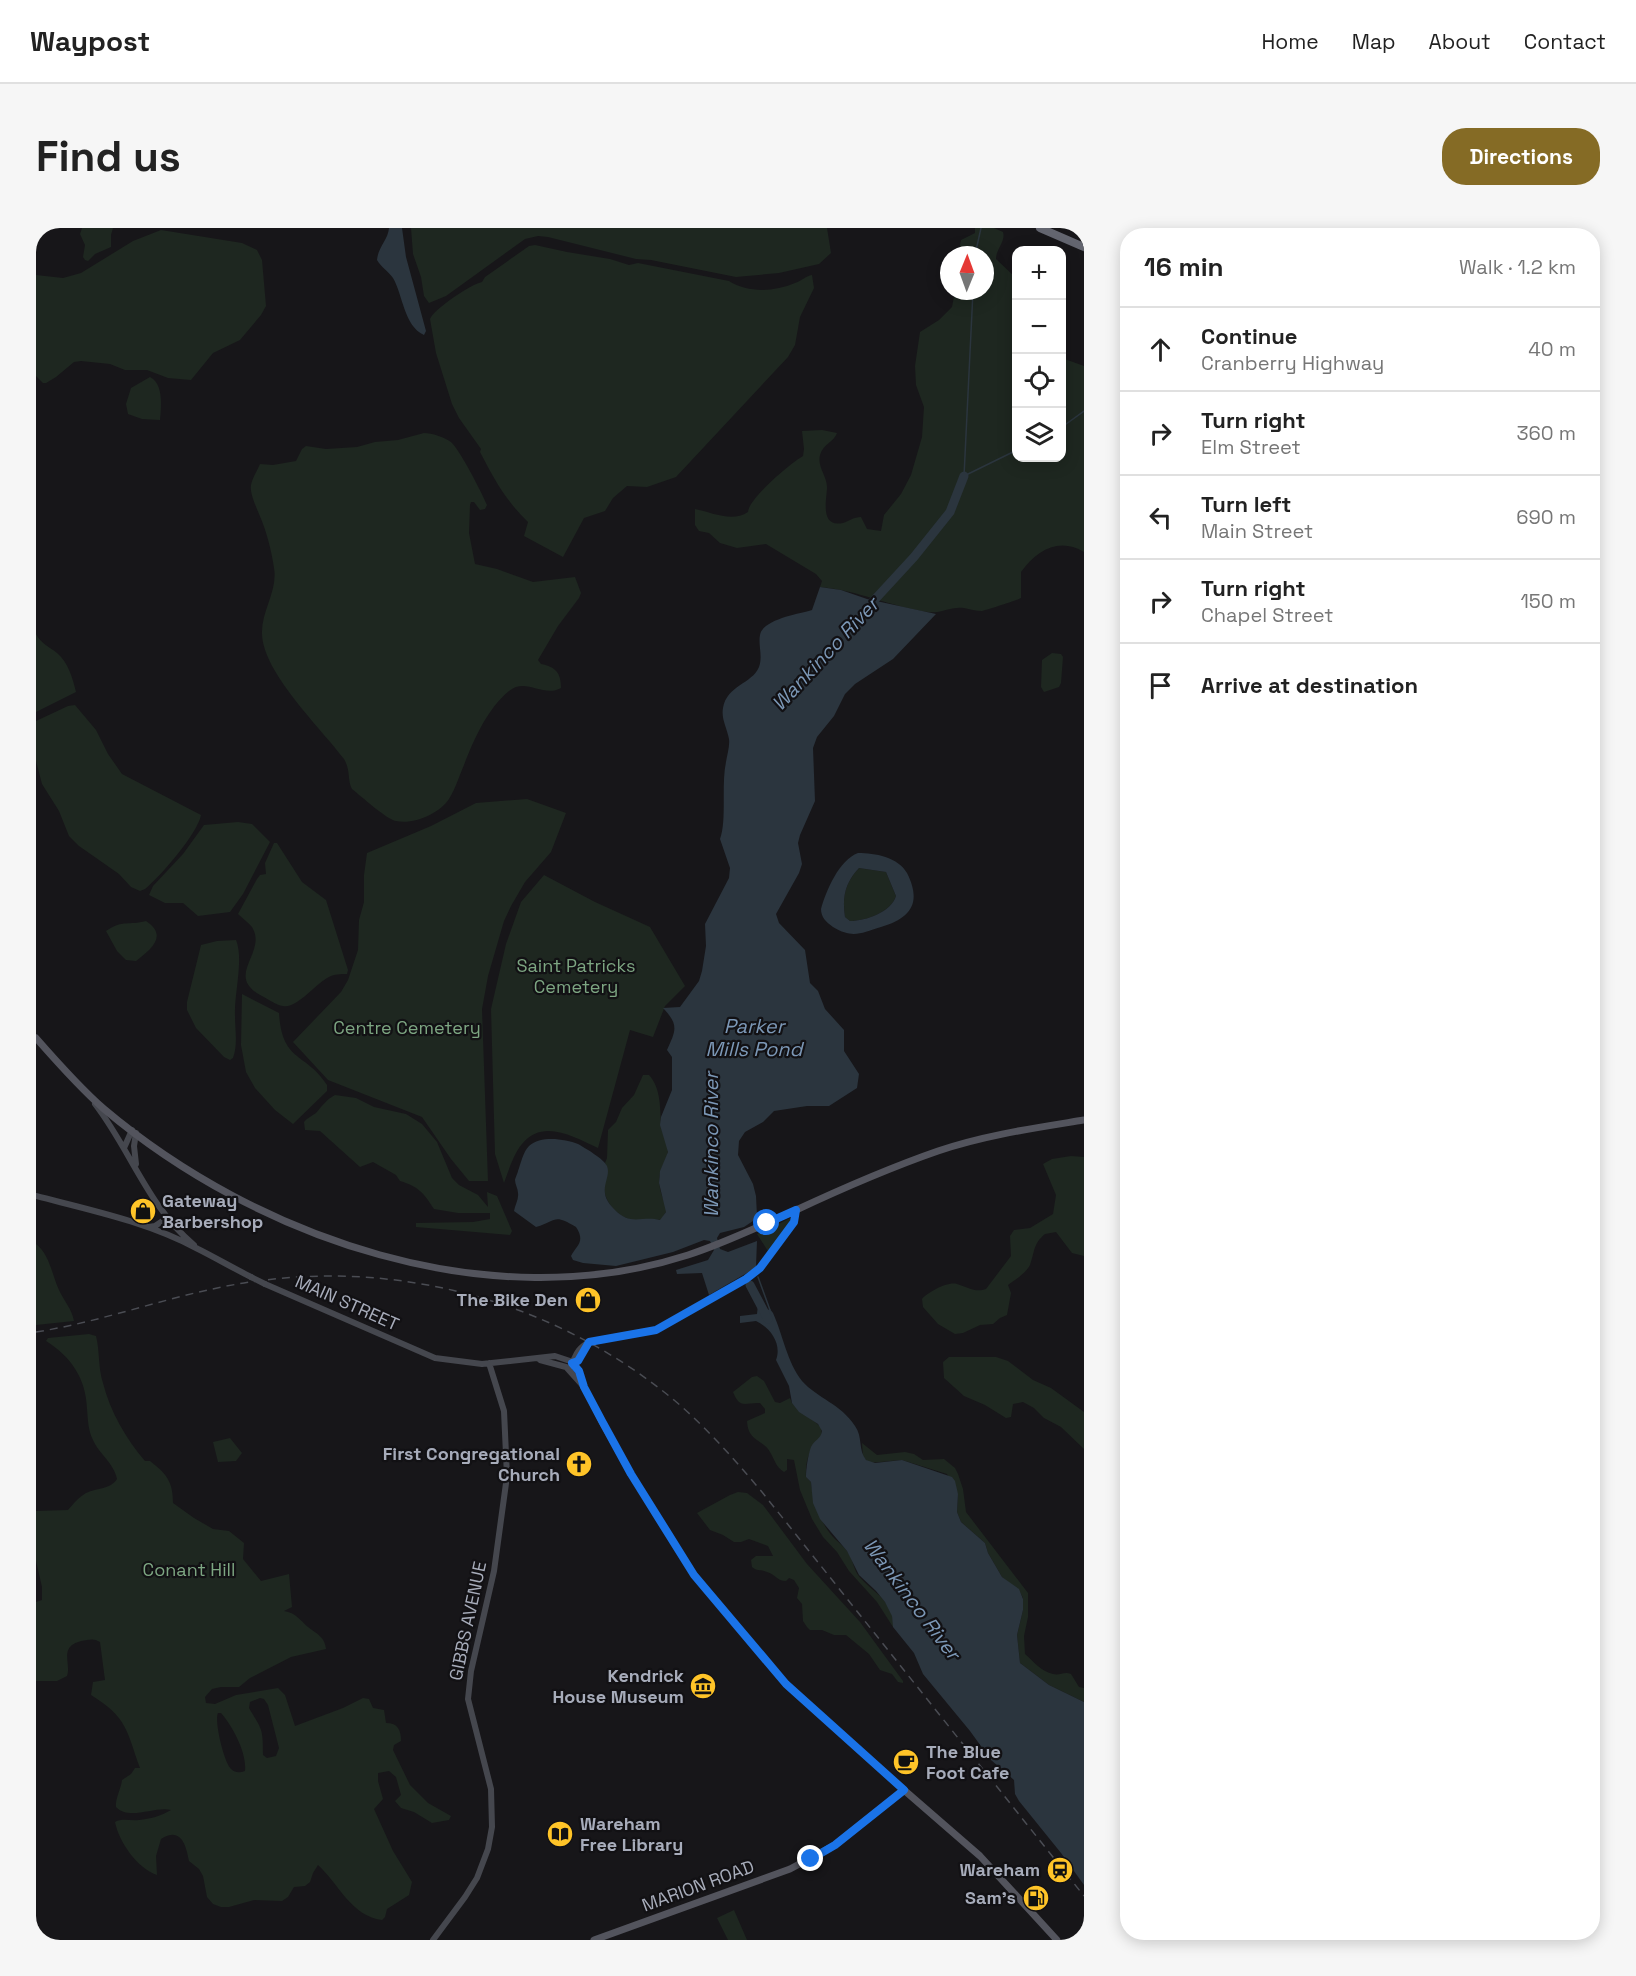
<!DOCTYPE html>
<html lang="en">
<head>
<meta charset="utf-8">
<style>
  body { margin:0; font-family:"Space Grotesk",sans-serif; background:#f6f6f6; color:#222 }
  .controls { position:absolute; right:18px; top:18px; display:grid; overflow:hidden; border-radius:12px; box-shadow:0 3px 15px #0003 }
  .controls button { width:54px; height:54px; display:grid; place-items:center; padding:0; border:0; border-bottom:2px solid #e0e0e0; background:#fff; color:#222; font:30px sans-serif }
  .compass { position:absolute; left:904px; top:18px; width:54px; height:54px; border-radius:50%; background:#fff; box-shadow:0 3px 15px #0003; rotate:1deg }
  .stop { position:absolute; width:18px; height:18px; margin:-14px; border:4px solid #1a73e8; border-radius:50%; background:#fff }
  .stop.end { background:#1a73e8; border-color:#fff; box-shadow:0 2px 6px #0008 }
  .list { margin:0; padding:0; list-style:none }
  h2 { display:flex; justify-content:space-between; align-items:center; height:78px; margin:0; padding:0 24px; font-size:26px }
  h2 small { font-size:20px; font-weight:400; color:#767676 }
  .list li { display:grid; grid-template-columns:39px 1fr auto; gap:18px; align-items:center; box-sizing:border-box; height:84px; padding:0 24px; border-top:2px solid #e0e0e0 }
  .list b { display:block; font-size:22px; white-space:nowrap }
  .list p { margin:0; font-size:20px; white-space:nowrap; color:#767676 }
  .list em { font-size:20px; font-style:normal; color:#767676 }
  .icon { flex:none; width:33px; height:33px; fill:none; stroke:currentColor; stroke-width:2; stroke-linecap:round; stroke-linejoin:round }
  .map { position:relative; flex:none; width:1048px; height:1712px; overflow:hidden; border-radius:24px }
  header { display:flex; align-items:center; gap:36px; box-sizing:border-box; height:84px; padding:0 30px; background:#fff; border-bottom:2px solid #e0e0e0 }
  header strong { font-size:28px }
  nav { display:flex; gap:33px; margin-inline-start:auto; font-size:21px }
  .intro { display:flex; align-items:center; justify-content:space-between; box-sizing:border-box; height:144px; padding:0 36px }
  h1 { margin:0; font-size:42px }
  .button { padding:15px 27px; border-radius:24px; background:#856b25; color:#fff; font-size:21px; font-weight:700 }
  main { display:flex; gap:36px; padding:0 36px }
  aside { flex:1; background:#fff; border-radius:24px; box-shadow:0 3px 15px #0003 }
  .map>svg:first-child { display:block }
</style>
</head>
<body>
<header>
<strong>Waypost</strong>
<nav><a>Home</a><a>Map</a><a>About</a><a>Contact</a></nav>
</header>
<div class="intro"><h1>Find us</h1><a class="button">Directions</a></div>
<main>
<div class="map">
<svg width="1048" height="1712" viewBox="0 0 1048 1712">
  <rect width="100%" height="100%" fill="#171619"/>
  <!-- green -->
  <path fill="#1e2720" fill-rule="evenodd" d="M46,0H77L75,7V19L59,26L52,33L49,32L47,29L49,17L44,6Z
    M375,0H791L795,25L783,36L743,45L700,49L615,32L600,31L512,9L502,8L489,11L410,68L393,75L388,68L385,49L377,26Z
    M939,0H958L967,4C970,13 960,21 960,31L980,50V74L976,88L981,103V230H1026V130L1048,138V324C1023,309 1001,322 985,344V370C982,372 951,382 946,383C940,383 934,381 928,380C915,378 904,386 892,384C856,379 821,362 784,359L786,353L780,346L730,316L701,320L684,315L673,305L663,303L659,297V281C675,284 696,295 712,284C713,270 755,235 767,228L768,221L766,203L786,202L801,205C798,214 787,216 784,227C781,239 791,248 791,259C791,271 783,300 807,295C813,293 818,289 825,289L831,301L845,303L848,287L865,266L875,247L886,209L888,179L880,157L879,138L884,104L903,92L916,79L919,63H949V27H922L925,12L939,5Z
    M125,2L206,15L221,22L226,32L230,78L225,87L204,112L177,125L155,152L132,150L111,142H89L74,136L45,133L38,134L20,149L10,155H7L0,148V47L27,50L45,45L97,13Z
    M499,17L531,24L574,31L593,37L602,35L693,53C712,65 738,64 759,55C766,53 769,48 776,47L778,60L764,89L759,117L752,129L640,249L611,259L591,258L577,270L569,283L548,290L527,329L488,308L492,294C470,273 458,251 444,224L445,221L423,190L416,176L400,125L394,91C398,81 435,56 446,54L449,49L493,18Z
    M114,149C128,156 125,179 124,192L106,191L92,186L90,176L95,160Z
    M388,205C396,205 408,209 415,214C424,222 446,265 451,277L449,281L444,282L438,274H435L434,277L433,305L439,336L461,341L497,354L539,349L545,365L543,370L522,398L502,432L505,436C520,439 525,445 525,460C507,470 490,449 473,463C452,480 438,511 428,537C423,548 420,560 413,571C404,585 378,597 360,593C350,591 325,568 316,561C311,552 315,543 308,531C285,500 227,445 226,406C225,383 242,363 238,340C236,326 232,309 227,296C224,287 213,266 215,257C216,251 221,243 224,236L237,237L260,233L266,221L270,218L290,221L321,219L339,214L362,212Z
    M0,406C5,416 14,419 21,425C32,434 37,451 40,464L0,484Z
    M1016,425L1025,426L1027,429L1025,455L1023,459L1008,464L1005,459L1006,432Z
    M39,477L60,502L72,526L86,546L165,587C162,605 124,649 109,661L104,663L95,659L83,646L43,618L33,608L23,583L6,556L0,533V493L32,478Z
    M491,571L530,585L515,624L489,654L475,678L468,693L452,748L446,781L452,953H433L415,931L386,889L292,852L257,814L305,764L312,752L322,722L323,692L328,674V647L331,625L395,598L440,575Z
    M202,594L216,596L234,614L207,666L194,684L162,688L147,675H129L113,667L117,658L147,626L168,597Z
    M238,615H241L266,654L290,672L312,742L311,746C305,746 298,746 293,749C280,755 261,781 247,778C240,777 232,771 226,768C187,748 232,725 216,699C212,694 206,690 202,686L221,651L224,647L230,646L229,635Z
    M823,640L850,644L860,668C855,684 830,693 814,693L809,689C806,669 809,655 823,640Z
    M508,647L559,674L614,699L649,758L629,778L617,809L594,802L562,920C538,909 507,890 486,916C477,927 473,942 468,955L459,926L455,781L470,716L485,674Z
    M110,693C133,708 114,722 100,733L90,732L81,723L70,703C88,691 92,698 110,693Z
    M200,712C208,731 198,766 199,788C199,802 202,816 197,830L194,832L188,829L160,800L151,782V774L165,717L181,713Z
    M206,766L243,785C246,835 270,824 291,857V863L257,896L239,882L219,860L210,844L205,817Z
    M607,847H613C625,860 624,880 625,896C625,905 632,913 632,923C631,932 626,937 624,945C621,959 627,969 631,982L625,992C615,991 606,994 596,992C581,988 568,974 568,958C569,949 573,943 569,935L571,930L572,902L580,894L586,880L598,867Z
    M299,867L320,870L338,879L370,886L386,896L401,914L416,950L423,957L442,967L452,979L451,964L461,968L476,1003L474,1007L380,999V995L437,994L454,991V985H422L398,981C387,964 383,959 364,953L360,947L337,934L324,939L284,903L269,902L268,894C271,890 276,888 280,885C286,878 291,871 299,867Z
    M1035,928L1048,929V1028L1036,1025L1020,1004L1009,1006C997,1016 999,1023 994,1037C990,1045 979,1052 972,1057L975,1065L971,1087L964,1090L957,1096L944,1097L927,1105L919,1106L902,1096L887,1079L886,1071C892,1064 912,1053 921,1056C931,1059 940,1065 950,1061L975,1028L974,1008L978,1002L994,1000L1017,986L1020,967L1007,936L1016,931Z
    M761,987L735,1028L721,1006Z
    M0,1016C14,1027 16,1047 23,1062C28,1073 36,1081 38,1093L0,1097Z
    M53,1106L60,1108C64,1124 62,1140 67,1155C74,1183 90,1211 109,1233H114C131,1246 137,1254 137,1275L158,1290L177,1301L193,1303L208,1315L207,1331L225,1353L253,1346L256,1379L248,1383C260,1385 264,1392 272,1399C281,1406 289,1409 290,1421L255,1429L214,1450L203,1459H185L176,1461L169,1469L170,1475L179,1476L200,1467L242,1460L249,1467L259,1498L307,1480L327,1470L333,1471L337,1480L348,1482L350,1495C362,1495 365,1502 365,1513L358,1517L357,1522L374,1557L392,1575L415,1588L413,1592L396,1595L378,1584L365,1580L359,1573L365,1567L360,1549L353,1543L342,1545V1553L347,1571L338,1581L357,1623L376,1654L373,1667L351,1681L349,1689L346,1692C315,1688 303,1656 282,1637L277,1645L274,1654L269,1658L258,1659L252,1669L246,1673L218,1672L193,1679H185L177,1676L171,1669L167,1648L163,1641L153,1633C150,1617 145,1598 125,1611L120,1628L121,1647C101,1640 83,1614 79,1594C86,1590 94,1593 103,1592C114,1591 125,1588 135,1582C119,1578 93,1593 80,1579C79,1571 85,1561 86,1552L95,1546L99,1540H104C90,1502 92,1490 55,1467L57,1454L69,1452L64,1414C59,1411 57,1411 51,1412C20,1416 36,1435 31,1448L21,1453H0V1374L6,1372V1359L0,1333V1283L32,1282C37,1276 43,1269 50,1265C61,1260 75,1261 81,1251C78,1235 63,1226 57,1212C52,1202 52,1192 51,1181C50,1150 35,1129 10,1113L12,1110ZM224,1470L228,1471L232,1477L243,1520L240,1528L231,1530L227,1527C227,1500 226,1502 213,1480L214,1474ZM182,1485H185C197,1499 211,1525 209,1543C204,1545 199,1545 195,1541C188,1534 178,1493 182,1485Z
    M913,1129H960L972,1133L997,1152L1015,1160L1048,1184V1221L1025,1199L1008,1190L998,1180L987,1174L977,1176L975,1189L970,1190L949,1177L928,1168L908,1150L907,1134Z
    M721,1148L728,1153L739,1174L744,1175L754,1170L756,1175L785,1199L786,1208C774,1219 769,1232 770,1249L775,1254C777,1274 784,1294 797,1309C803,1315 809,1319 813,1326C817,1333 818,1341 822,1347C835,1364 859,1372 857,1399L841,1374L813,1343L801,1324L787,1309L776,1291L764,1262L758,1232L751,1231V1242L748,1244C739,1238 739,1232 734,1224C727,1211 712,1214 711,1193L729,1185V1181L724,1175C710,1174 704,1182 697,1164L716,1149Z
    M194,1210L206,1225L200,1233L182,1234L177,1214Z
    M826,1215L841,1227L869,1224L878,1226L887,1232L908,1231L919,1240L922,1246L927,1261L930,1284L992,1365V1389L988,1408L989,1426C997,1433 1006,1444 1017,1446C1024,1448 1028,1443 1035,1446L1043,1459L1048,1460V1474L1013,1457L984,1435L981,1407L987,1382V1370L984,1364L966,1349L952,1325L949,1315L925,1294L921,1284L922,1266L911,1246L866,1232L833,1235L827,1229Z
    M702,1264L711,1265L727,1277L771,1336L824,1394L867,1453V1455L862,1454L856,1446L844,1442L833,1426L810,1407H798L786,1402H774L771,1399L767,1393L766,1376L761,1370L763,1360L758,1352L753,1350L750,1353C741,1353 739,1346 731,1344C725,1341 722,1344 716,1339L715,1332L720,1328H737L732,1318L713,1311L705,1314H698L687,1307L674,1302L661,1285L694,1267Z
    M698,1682L711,1712H692L681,1690Z"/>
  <!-- water -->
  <path fill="#2b353e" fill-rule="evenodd" d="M353,0H366L370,29L390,103L388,107C368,98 367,67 357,50C352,43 345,39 341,32C342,19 352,12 353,0Z
    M784,359L805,362L831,371L900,386L857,431L819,456L809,466L798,488L781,509L777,520L779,573L764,607L762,615L766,636L763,645L740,686L743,695L769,722L774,755L782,763L789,781L808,802V823L823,846L821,860L793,878H771L738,883L727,894L709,904L703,913L702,927L717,956L720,968L721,988L720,991L708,999L684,1005L681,1010L684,1021L692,1024L721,1013L720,1038L716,1042L673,1067L666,1045L641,1046L640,1042L672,1032L678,1022L674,1013L668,1012L637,1024L580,1038L547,1035L537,1032L535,1028C540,1018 550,1014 540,999C517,985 521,993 500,999L478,983C479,977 483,971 482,965C482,961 479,956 479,952C479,951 482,944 482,943C485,935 487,924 493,918C505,907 529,911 542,916C549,920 568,931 571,938C576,951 559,962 578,981C595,999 606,987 624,992L630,984L623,955L624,943L632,924L624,897L625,889L636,862V829L631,822C640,802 643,797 627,780L644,779L663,753L666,743L670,718L669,696L693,650L694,640L684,611C691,592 685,557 690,534C691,527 694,518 693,511C691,500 685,491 687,480C691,457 716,456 723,439C727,428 722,417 724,407C727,391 763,386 776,382Z
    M822,625C839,625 862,629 871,645C886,675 875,690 845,699C825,705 817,711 797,699C790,694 785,689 785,681C790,663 803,632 822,625ZM823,640L850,644L860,668C855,684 830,693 814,693L809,689C806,669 809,655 823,640Z
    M722,1077L729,1083L734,1081L737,1085C747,1107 751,1134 766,1153C781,1170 805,1176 819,1198C827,1209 822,1222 830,1232L839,1235L866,1232L916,1249L919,1253L922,1266L921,1284L925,1294L949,1315L952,1325L966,1349L983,1361L987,1371V1382L981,1407L984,1435L1013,1457L1048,1474V1657L1025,1625L983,1573L979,1566L978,1552L955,1532L934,1503L887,1446L878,1425L857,1399L856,1388L849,1374L840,1363L823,1347L811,1323L784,1291L777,1275L775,1254L770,1249C770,1241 772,1227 775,1219C778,1212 785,1211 786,1203L782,1196L763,1184L756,1175L753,1158L740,1132C746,1116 735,1100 720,1093L704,1095V1088L721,1086Z"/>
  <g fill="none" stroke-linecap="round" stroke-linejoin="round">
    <!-- stream -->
    <path stroke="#2b353e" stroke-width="1.5" d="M939,27L945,0
      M937,63L928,248L981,222
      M1026,199L1048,183
      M722,1049L734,1082"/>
    <!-- river -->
    <path stroke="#2b353e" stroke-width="9" d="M831,380L878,329L914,284L928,248
      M714,1057L732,1091"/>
    <!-- secondary -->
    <path stroke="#45474e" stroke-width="6" d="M59,876C94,921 112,979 158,1017
      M100,905L98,918L100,936
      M88,920L96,902
      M0,968C54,982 112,994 162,1021C180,1030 197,1040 215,1049
      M113,999L119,998L131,990
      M229,1056L399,1130L446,1136L519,1128L534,1133L543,1143L548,1159L565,1193L595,1246L658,1347L750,1456L868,1562
      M504,1132L530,1139L548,1159
      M537,1133H542L553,1115
      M533,1141C541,1128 538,1123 553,1114L620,1102L710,1051L724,1040L758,994L760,982
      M397,1712L429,1669L441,1650L452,1621L456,1599L455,1561L432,1471L435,1443L458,1343L471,1248L468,1183L453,1135"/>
    <!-- primary -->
    <path stroke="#53545d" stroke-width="7" d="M0,810C21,834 43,859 68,881C222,1011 454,1091 652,1027C689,1015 724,998 758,983C805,961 853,940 902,923C949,907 999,900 1048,892
      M558,1712L754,1641L799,1617L868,1562L944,1628L1021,1712"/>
    <!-- highway -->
    <path stroke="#63656f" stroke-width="8" d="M1004,0L1048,19"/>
    <!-- rail -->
    <path stroke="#4a4c53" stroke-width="1.5" stroke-dasharray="8 6" stroke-linecap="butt" d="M0,1104C70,1093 138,1066 208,1055C361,1030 518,1073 638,1172C671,1200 698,1231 726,1264L1048,1668"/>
    <!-- secondary-bridge -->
    <path stroke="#45474e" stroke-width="6" d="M215,1049L229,1056"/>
  </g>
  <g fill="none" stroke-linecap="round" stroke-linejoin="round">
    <!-- route -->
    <path stroke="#1a73e8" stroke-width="8" d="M731,995L760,982L758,994L724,1040L710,1051L620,1102L553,1114L542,1133L536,1135L543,1143L548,1159L566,1193L595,1246L658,1347L750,1456L868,1562L799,1617L775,1631"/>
  </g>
  <!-- icons -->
  <defs>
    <symbol id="shop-disc" viewBox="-11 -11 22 22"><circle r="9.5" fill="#ffc428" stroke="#121114"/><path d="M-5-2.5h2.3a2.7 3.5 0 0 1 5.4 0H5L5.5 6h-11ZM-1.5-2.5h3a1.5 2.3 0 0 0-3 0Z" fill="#111"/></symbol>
    <symbol id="church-disc" viewBox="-11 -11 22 22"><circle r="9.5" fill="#ffc428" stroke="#121114"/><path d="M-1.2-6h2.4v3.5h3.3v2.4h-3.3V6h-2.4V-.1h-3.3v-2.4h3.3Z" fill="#111"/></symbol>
    <symbol id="museum-disc" viewBox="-11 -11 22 22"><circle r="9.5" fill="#ffc428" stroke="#121114"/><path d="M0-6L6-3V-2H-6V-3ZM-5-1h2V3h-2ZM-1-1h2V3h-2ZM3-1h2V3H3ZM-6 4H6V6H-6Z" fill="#111"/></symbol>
    <symbol id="cafe-disc" viewBox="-11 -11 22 22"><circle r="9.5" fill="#ffc428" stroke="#121114"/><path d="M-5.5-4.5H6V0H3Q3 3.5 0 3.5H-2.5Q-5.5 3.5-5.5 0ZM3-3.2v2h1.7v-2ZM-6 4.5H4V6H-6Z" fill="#111"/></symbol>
    <symbol id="library-disc" viewBox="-11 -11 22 22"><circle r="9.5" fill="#ffc428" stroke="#121114"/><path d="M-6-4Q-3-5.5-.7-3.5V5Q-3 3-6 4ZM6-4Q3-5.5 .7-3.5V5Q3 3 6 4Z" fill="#111"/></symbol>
    <symbol id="station-disc" viewBox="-11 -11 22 22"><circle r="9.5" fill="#ffc428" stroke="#121114"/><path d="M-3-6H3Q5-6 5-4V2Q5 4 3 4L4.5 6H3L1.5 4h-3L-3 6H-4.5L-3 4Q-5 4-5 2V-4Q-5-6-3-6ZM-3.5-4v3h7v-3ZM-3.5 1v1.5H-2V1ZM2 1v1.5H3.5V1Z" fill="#111"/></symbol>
    <symbol id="fuel-disc" viewBox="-11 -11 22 22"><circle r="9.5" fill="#ffc428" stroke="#121114"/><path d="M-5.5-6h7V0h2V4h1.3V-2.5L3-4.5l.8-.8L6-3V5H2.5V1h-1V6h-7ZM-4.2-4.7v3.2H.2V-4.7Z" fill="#111"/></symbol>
  </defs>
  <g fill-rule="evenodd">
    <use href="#shop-disc" x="92" y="968" width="30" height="30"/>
    <use href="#shop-disc" x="537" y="1057" width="30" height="30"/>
    <use href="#church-disc" x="528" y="1221" width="30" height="30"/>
    <use href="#museum-disc" x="652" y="1443" width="30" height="30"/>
    <use href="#cafe-disc" x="855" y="1519" width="30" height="30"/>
    <use href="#library-disc" x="509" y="1591" width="30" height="30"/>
    <use href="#station-disc" x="1009" y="1627" width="30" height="30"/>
    <use href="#fuel-disc" x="985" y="1655" width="30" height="30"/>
  </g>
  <g text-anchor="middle" stroke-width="4.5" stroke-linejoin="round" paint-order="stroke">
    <!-- park labels -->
    <g font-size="18" fill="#7da682" stroke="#121114">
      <text x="540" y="744">Saint Patricks<tspan x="540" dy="21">Cemetery</tspan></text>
      <text x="371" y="806">Centre Cemetery</text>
      <text x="153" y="1348">Conant Hill</text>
    </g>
    <!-- poi labels -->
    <g font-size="18" font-weight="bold" fill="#a7acba" stroke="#121114" text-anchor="end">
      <text x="126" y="979" text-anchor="start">Gateway<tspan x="126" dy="21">Barbershop</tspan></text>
      <text x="532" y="1078">The Bike Den</text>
      <text x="524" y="1232">First Congregational<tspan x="524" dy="21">Church</tspan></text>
      <text x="648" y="1454">Kendrick<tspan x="648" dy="21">House Museum</tspan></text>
      <text x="890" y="1530" text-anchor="start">The Blue<tspan x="890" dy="21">Foot Cafe</tspan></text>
      <text x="544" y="1602" text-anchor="start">Wareham<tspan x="544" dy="21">Free Library</tspan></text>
      <text x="1004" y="1648">Wareham</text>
      <text x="980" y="1676">Sam's</text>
    </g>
    <!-- street labels -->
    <g font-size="18" fill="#a7acba" stroke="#121114">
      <text transform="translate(311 1075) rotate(24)" y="6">MAIN STREET</text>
      <text transform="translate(432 1393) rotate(-78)" y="6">GIBBS AVENUE</text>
      <text transform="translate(662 1658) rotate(-20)" y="6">MARION ROAD</text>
    </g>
    <!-- water labels -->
    <g font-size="20" font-style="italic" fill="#7c98b7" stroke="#121114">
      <text transform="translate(789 426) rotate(-47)" y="7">Wankinco River</text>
      <text x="718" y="805">Parker<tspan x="718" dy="23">Mills Pond</tspan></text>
      <text transform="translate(675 917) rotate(-90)" y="7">Wankinco River</text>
      <text transform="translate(876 1371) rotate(53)" y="7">Wankinco River</text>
    </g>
  </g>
</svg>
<div class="controls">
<button>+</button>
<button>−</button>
<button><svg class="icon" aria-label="locate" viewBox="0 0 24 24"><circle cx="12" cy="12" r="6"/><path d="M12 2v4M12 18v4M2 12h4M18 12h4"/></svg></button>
<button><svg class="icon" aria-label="layers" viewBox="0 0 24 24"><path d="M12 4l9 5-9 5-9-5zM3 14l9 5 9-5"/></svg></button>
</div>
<svg class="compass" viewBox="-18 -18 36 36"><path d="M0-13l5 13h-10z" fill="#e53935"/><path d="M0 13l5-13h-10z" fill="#767676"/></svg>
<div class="stop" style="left:731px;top:995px"></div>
<div class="stop end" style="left:775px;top:1631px"></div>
</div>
<aside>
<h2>16 min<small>Walk · 1.2 km</small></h2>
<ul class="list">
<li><svg class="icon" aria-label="ahead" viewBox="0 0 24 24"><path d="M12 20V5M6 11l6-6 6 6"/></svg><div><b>Continue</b><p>Cranberry Highway</p></div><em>40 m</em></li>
<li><svg class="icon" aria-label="right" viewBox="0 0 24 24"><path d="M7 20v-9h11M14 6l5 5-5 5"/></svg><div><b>Turn right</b><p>Elm Street</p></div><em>360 m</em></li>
<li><svg class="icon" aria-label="left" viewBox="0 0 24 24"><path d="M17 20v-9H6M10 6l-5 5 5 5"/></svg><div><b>Turn left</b><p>Main Street</p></div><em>690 m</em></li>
<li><svg class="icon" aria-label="right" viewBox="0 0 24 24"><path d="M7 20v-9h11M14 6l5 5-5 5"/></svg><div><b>Turn right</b><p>Chapel Street</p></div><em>150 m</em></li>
<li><svg class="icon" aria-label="arrive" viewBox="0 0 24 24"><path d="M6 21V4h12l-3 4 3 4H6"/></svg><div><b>Arrive at destination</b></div></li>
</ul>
</aside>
</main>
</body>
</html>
